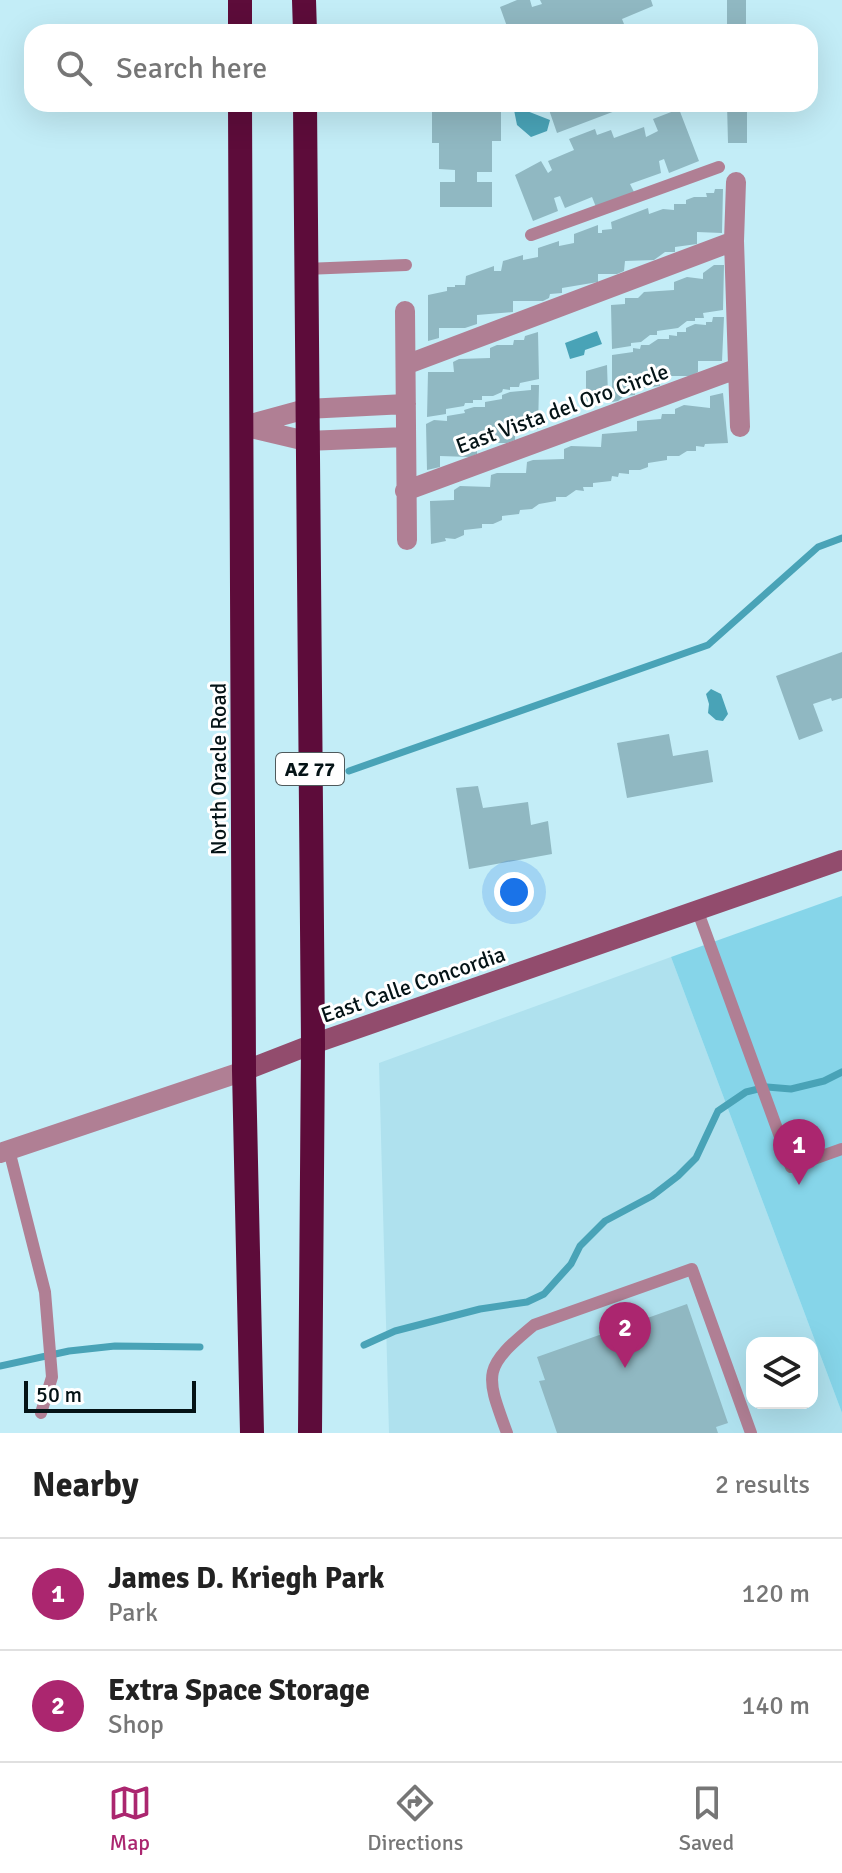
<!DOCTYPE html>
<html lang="en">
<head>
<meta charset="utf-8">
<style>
  body { margin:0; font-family:Signika,sans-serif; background:#f6f6f6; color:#222 }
  .controls { position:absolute; right:24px; bottom:24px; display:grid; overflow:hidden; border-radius:16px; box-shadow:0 8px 32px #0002 }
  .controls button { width:72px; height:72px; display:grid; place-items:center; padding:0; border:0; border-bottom:2px solid #e0e0e0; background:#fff; color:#222; font:40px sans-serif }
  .scale { position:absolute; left:24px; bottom:20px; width:172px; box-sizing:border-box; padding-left:8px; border:4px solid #041316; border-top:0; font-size:22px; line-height:28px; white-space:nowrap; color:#041316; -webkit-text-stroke:6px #fff; paint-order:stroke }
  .you { position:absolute; left:514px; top:892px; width:28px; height:28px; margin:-20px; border:6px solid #fff; border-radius:50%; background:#1a73e8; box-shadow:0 0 0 12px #1a73e833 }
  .badge { display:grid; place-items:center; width:52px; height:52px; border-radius:50%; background:#ab266f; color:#fff; font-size:26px; font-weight:700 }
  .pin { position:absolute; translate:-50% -66px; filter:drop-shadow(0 2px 4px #0008) }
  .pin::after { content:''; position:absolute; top:42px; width:28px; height:24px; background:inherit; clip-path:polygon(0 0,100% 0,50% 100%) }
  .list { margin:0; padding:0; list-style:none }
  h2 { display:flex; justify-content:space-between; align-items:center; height:104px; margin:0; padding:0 32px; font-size:34px }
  h2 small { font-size:26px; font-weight:400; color:#767676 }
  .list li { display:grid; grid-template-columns:52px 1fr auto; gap:24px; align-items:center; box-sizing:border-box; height:112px; padding:0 32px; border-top:2px solid #e0e0e0 }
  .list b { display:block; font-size:30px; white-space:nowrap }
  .list p { margin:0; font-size:26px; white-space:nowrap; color:#767676 }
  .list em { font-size:26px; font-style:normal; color:#767676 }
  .icon { flex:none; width:44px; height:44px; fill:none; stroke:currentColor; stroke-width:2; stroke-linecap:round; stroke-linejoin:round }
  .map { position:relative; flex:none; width:842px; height:1433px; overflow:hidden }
  .search { position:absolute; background:#fff; box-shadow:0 8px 32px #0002; left:24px; right:24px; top:24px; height:88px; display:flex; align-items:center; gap:20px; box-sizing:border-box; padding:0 28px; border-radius:24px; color:#767676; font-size:30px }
  .sheet { height:328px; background:#fff }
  nav { display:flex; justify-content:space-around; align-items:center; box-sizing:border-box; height:112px; border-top:2px solid #e0e0e0; background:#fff; font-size:22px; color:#767676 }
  nav a { display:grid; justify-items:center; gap:4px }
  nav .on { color:#ab266f }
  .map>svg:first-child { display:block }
</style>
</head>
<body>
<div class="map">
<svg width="842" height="1433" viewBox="0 0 842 1433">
  <rect width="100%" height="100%" fill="#c3edf7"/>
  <!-- built -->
  <path fill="#afe1ee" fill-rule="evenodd" d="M671,957L842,1413V1433H389L379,1063ZM752,1343H812V1403H752Z"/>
  <!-- green -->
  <path fill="#86d5e9" d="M842,896V1413L671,957Z"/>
  <!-- water -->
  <path fill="#49a3b7" d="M525,106L527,111L550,120L547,131L531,137L517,125L514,110Z
    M597,331L602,344L585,350L584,355L570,359L565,343Z
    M711,689L721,694L728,714L723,721L716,720L708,713L709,704L706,694Z"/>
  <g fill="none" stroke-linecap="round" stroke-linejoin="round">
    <!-- stream -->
    <path stroke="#49a3b7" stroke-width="7" d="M349,771L708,645L818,547L842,538
      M364,1345L395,1331L480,1309L527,1302L544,1294L571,1264L580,1246L605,1221L652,1196L678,1176L696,1158L718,1111L746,1092L767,1087L791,1089L824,1081L842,1072
      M0,1366L69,1351L115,1346L200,1347"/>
  </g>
  <!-- building -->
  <path fill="#90b8c2" d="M517,0H530L532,7L542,4L540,0H651L653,6L622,19L624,24L603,32H509L500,7Z
    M727,0H746V32H727Z
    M432,104H501V141H492V172H477V182H492V207H440V182H455V170L439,169V143H432Z
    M547,104H621L623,108L557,133Z
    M727,104H747V143H728Z
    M679,109L699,161L669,173L664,159L659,161L661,173L630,184L634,192L596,207L592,197L565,208L560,196L554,198L558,211L533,221L515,175L541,161L548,173L552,170L548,161L574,150L569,139L595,129L597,135L611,130L614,138L644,127L646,137L658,131L653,119Z
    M715,189H723L722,233L697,232V244L675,247V252H665L654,260L625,261L624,271L617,274H598V282L562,288V293L550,294L549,298L543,301H513V312L477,315V324L465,328H439V338L428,341V295L447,291V287H455V285H465L466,276L494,266V271H501L503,261L523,255V260L538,257V248L559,241V246L574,243V234L598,225V233H602V230L612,229L611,222L648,208L649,214L663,209L674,210V204H686V200L694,197H707L706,193H714Z
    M714,265H724L723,310L703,313L704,318H695V321H687L678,328L657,331V335H650L641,342L631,343V346L612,349L611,305L625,304V298H638L644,292L674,290V282L687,277L703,279V273Z
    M713,317H724L722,361H698V372L691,376H660V386L635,389V395L624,396L618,401L612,402V355L633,352V348L640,349L641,345H649L658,339H669V335L677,336V332H686V328L695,324L706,325V322H712Z
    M538,332L539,379L520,383L519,387H510V390L503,389L502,392L493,396H482V400H473V403H465L464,406L446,409V414L427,417L428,372H454L453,362L459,359L490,358V348L497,345H513L514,340H524L525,336Z
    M607,365L608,395L586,402V371Z
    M531,385H539L538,429H515V440L507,443H477V454L470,457L440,456V467L427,470L426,424L434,420L447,421V416L465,413L464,410L474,407H485V402L502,399V395L510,392L531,390Z
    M723,393L728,443L705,444L704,447L696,446V451H687L679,456H667V460L648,463V467L640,470H629V474L619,473L618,477L612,476L611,481L593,483V487H583L584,491L576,490L566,497H556V501L539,504L532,509L520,510L519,514L502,516V520L493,524H482V528L464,530V535L455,539L445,538L446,541L431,544L430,501L454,500V490L460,486L490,487L491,475L497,473H526L527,462L533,460L564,459V449L571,446L601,447L602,434L637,431V421L661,419L662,414H675V409L684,405L710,408V396Z
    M842,652V698L832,701L831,698L813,704L823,731L799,740L776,676Z
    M669,734L673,756L708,750L713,782L627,798L617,743Z
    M478,786L483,808L528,802L531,825L548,821L552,854L469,869L456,788Z
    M687,1304L728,1423L716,1427L718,1433H557L539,1381L545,1380L537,1357Z"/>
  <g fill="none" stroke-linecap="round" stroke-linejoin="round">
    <!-- lane -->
    <path stroke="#b07f94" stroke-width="12" d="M531,235L719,167
      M305,269L406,265
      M698,912L791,1167L842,1149
      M9,1150L45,1292L52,1377L41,1413
      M507,1433C485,1373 482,1368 534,1325L692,1269L751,1433"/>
    <!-- street -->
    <path stroke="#b07f94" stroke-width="20" d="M736,182L734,241L740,427
      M405,311L407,540
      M408,364L734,241
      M243,426L306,409L406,404
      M247,427L306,441L406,437
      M405,491L736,369
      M0,1153L244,1071"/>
    <!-- secondary -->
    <path stroke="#924c6d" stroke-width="20" d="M244,1071L313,1044L842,860"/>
    <!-- highway -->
    <path stroke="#5d0c3a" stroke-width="24" d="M240,0V32
      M304,0L305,32
      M240,104L244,1071L252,1433
      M305,104L313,1044L310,1433"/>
  </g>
  <g text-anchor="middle" stroke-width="6" stroke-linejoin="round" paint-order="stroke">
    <!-- shield labels -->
    <rect fill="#fff" stroke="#4f5a5c" stroke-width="2" x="276" y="753" width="68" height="32" rx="6"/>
    <g font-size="20" font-weight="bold" fill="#041316">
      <text x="310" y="776">AZ 77</text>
    </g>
    <!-- street labels -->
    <g font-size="22" fill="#041316" stroke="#fff">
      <text transform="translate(562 408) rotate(-20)" y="8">East Vista del Oro Circle</text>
      <text transform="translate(218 769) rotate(-90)" y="8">North Oracle Road</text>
      <text transform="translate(413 984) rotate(-19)" y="8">East Calle Concordia</text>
    </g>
  </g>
</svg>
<div class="controls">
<button><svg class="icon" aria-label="layers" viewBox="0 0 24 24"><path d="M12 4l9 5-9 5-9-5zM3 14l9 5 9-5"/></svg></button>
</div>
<div class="scale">50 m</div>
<div class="you"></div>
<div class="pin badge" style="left:799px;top:1185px">1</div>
<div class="pin badge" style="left:625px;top:1368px">2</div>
<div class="search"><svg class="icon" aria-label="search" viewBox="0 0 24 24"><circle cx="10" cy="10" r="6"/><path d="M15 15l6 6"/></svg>Search here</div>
</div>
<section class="sheet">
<h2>Nearby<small>2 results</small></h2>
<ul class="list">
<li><span class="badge">1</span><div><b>James D. Kriegh Park</b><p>Park</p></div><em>120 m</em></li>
<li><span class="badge">2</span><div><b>Extra Space Storage</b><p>Shop</p></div><em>140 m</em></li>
</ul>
</section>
<nav>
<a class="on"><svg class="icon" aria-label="map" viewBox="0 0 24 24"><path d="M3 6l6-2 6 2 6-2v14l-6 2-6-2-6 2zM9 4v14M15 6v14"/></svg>Map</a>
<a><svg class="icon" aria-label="directions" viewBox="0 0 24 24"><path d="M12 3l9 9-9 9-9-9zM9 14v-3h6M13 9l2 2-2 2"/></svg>Directions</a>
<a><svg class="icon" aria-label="saved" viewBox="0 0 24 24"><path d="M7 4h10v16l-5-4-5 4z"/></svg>Saved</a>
</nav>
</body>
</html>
